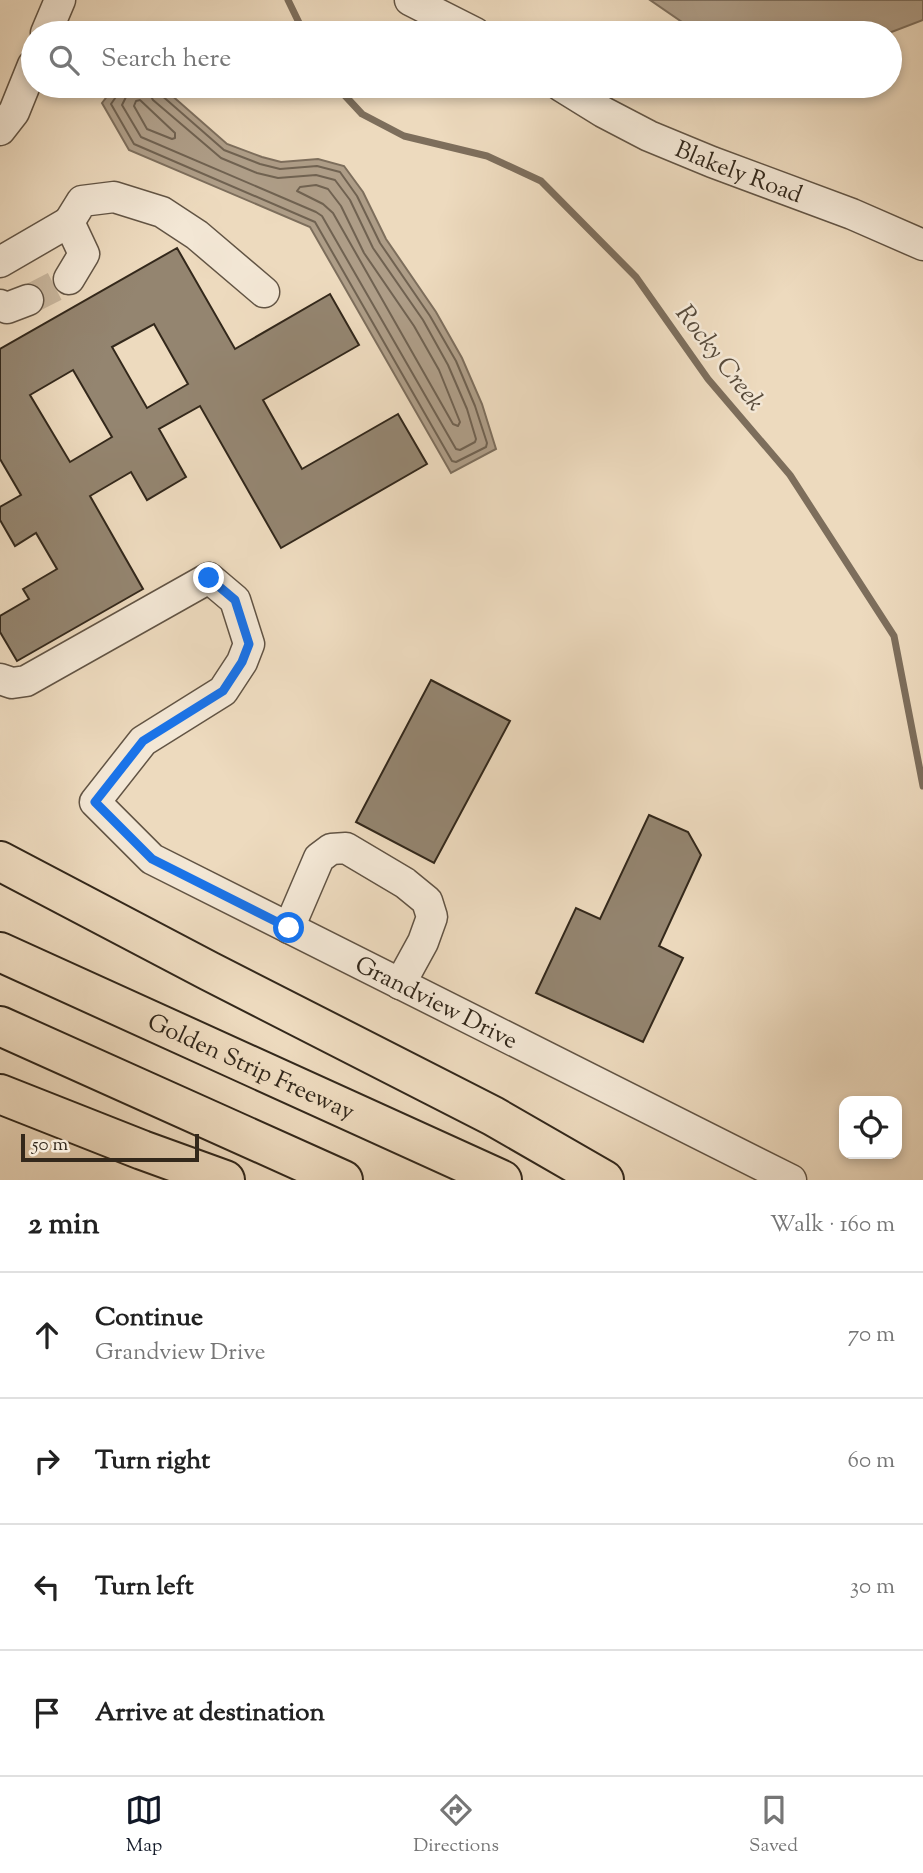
<!DOCTYPE html>
<html lang="en">
<head>
<meta charset="utf-8">
<style>
  body { margin:0; font-family:"Sorts Mill Goudy",serif; background:#f6f6f6; color:#222 }
  .controls { position:absolute; right:21px; bottom:21px; display:grid; overflow:hidden; border-radius:14px; box-shadow:0 4px 10px #0003 }
  .controls button { width:63px; height:63px; display:grid; place-items:center; padding:0; border:0; border-bottom:2px solid #e0e0e0; background:#fff; color:#222; font:35px sans-serif }
  .scale { position:absolute; left:21px; bottom:18px; width:178px; box-sizing:border-box; padding-left:7px; border:4px solid #33281b; border-top:0; font-size:19px; line-height:24px; white-space:nowrap; color:#33281b; -webkit-text-stroke:5px #f3e7d5; paint-order:stroke }
  .stop { position:absolute; width:21px; height:21px; margin:-16px; border:5px solid #1a73e8; border-radius:50%; background:#fff }
  .stop.end { background:#1a73e8; border-color:#fff; box-shadow:0 2px 7px #0008 }
  .list { margin:0; padding:0; list-style:none }
  h2 { display:flex; justify-content:space-between; align-items:center; height:91px; margin:0; padding:0 28px; font-size:30px }
  h2 small { font-size:23px; font-weight:400; color:#767676 }
  .list li { display:grid; grid-template-columns:46px 1fr auto; gap:21px; align-items:center; box-sizing:border-box; height:126px; padding:0 28px; border-top:2px solid #e0e0e0 }
  .list b { display:block; font-size:26px; white-space:nowrap }
  .list p { margin:0; font-size:23px; white-space:nowrap; color:#767676 }
  .list em { font-size:23px; font-style:normal; color:#767676 }
  .icon { flex:none; width:38px; height:38px; fill:none; stroke:currentColor; stroke-width:2; stroke-linecap:round; stroke-linejoin:round }
  .map { position:relative; flex:none; width:923px; height:1180px; overflow:hidden }
  .search { position:absolute; background:#fff; box-shadow:0 4px 10px #0003; left:21px; right:21px; top:21px; height:77px; display:flex; align-items:center; gap:18px; box-sizing:border-box; padding:0 24px; border-radius:38px; color:#767676; font-size:26px }
  .sheet { height:595px; background:#fff }
  nav { display:flex; justify-content:space-around; align-items:center; box-sizing:border-box; height:98px; border-top:2px solid #e0e0e0; background:#fff; font-size:19px; color:#767676 }
  nav a { display:grid; justify-items:center; gap:4px }
  nav .on { color:#111827 }
  .map>svg:first-child { display:block }
</style>
</head>
<body>
<div class="map">
<svg width="923" height="1180" viewBox="0 0 923 1180">
  <rect width="100%" height="100%" fill="#eddabe"/>
  <filter id="stains"><feTurbulence type="fractalNoise" baseFrequency=".00286" numOctaves="4"/><feColorMatrix values="0 0 0 0 .2 0 0 0 0 .09 0 0 0 0 .02 0 0 0 .5 -.17"/></filter>
  <radialGradient id="worn" r=".72"><stop offset=".6" stop-color="#630" stop-opacity="0"/><stop offset="1" stop-color="#630" stop-opacity=".3"/></radialGradient>
  <!-- water -->
  <path fill="#ae9d87" stroke="#7d6e5c" stroke-width="2" d="M650,0H923V20L889,33H698Z
    M115,86H161L227,144L262,157L281,162L318,159L344,166L363,192L386,239L436,312L462,358L482,404L496,449L451,473L310,227L129,150L102,103Z"/>
  <g fill="none" stroke-linecap="round" stroke-linejoin="round">
    <!-- shore -->
    <path stroke="#706251" stroke-width="2" d="M120,86V91L111,104L134,144L315,222L452,461L456,462L486,447L487,443L475,406L456,361L430,316L380,243L357,196L340,172L317,166L280,169L260,164L224,150L160,94L157,86
      M129,86L128,93L122,105L141,137L316,212L322,216L456,449L460,450L475,442L476,439L467,409L448,365L423,320L373,248L350,200L335,180L316,175L278,178L257,173L221,158L153,100L149,93L148,86
      M140,100L175,133V138L172,139L147,129L134,106L136,101Z
      M316,185L328,189L341,206L364,253L414,326L439,370L460,422L458,426L453,424L333,213L323,204L297,191L300,187Z"/>
    <!-- stream -->
    <path stroke="#7d6e5c" stroke-width="7" d="M288,0L304,33
      M336,86L362,114L404,136L487,156L541,181L636,277L708,379L790,475L894,636L923,786"/>
  </g>
  <!-- building -->
  <path fill="#948570" stroke="#33281b" stroke-width="2" fill-rule="evenodd" d="M177,248L235,349L330,294L359,345L263,400L302,469L398,414L427,464L281,548L200,406L159,429L186,477L147,500L131,472L90,496L143,589L17,661L0,632V616L29,599L23,589L57,569L36,533L15,546L0,520V507L21,495L0,459V349ZM154,324L188,384L147,408L112,347ZM73,370L112,437L70,462L30,395Z
    M431,680L510,721L434,863L356,822Z
    M649,815L688,832L701,855L659,946L683,958L643,1042L536,993L576,908L600,919Z"/>
  <g fill="none" stroke-linecap="round" stroke-linejoin="round">
    <!-- minor-tunnel -->
    <path stroke="#c8b69d" stroke-width="30" stroke-dasharray="30 15" stroke-linecap="butt" d="M28,300L69,279"/>
    <defs>
      <g id="minor">
        <path d="M410,0L475,33"/>
        <path d="M46,33L60,0"/>
        <path id="s1" d="M561,86L603,112L649,136L712,162L852,214L923,245"/>
        <path d="M0,130L14,112L33,65"/>
        <path d="M69,222L82,201L114,197L162,212L197,235L264,292"/>
        <path d="M0,262L69,222L84,254L69,279"/>
        <path d="M0,305L7,308L28,300"/>
        <path id="s2" d="M0,679L12,683L26,681L209,578L235,600L249,644L242,662L223,691L143,741L95,802L152,859L791,1180"/>
        <path d="M289,928L319,858L331,849L346,848L405,883L427,901L432,917L423,942L400,984"/>
      </g>
      <g id="highway">
        <path d="M0,861L209,971L493,1116L604,1180"/>
        <path id="s3" d="M0,952L502,1180"/>
        <path d="M0,1026L343,1180"/>
        <path d="M0,1094L142,1150L225,1180"/>
      </g>
    </defs>
    <!-- minor casing -->
    <use href="#minor" stroke="#625444" stroke-width="33"/>
    <!-- highway casing -->
    <use href="#highway" stroke="#33281b" stroke-width="42"/>
    <!-- minor -->
    <use href="#minor" stroke="#f3e7d5" stroke-width="30"/>
    <!-- highway -->
    <use href="#highway" stroke="#eddabe" stroke-width="38"/>
  </g>
  <g fill="none" stroke-linecap="round" stroke-linejoin="round">
    <!-- route -->
    <path stroke="#1a73e8" stroke-width="9" d="M209,578L235,600L249,644L242,662L223,691L143,741L95,802L152,859L289,928"/>
  </g>
  <g text-anchor="middle" stroke-width="5" stroke-linejoin="round" paint-order="stroke">
    <!-- street labels -->
    <g font-size="24" fill="#33281b" stroke="#f3e7d5">
      <text dy="8" stroke="none"><textPath href="#s1" startOffset="198">Blakely Road</textPath></text>
      <text dy="8" stroke="none"><textPath href="#s2" startOffset="942">Grandview Drive</textPath></text>
      <text dy="8" stroke="none"><textPath href="#s3" startOffset="276">Golden Strip Freeway</textPath></text>
    </g>
    <!-- water labels -->
    <g font-size="26" font-style="italic" fill="#584b3b" stroke="#f3e7d5">
      <text transform="translate(721 357) rotate(52)" y="9">Rocky Creek</text>
    </g>
  </g>
  <rect width="100%" height="100%" filter="url(#stains)"/>
  <rect width="100%" height="100%" fill="url(#worn)"/>
</svg>
<div class="controls">
<button><svg class="icon" aria-label="locate" viewBox="0 0 24 24"><circle cx="12" cy="12" r="6"/><path d="M12 2v4M12 18v4M2 12h4M18 12h4"/></svg></button>
</div>
<div class="scale">50 m</div>
<div class="stop" style="left:289px;top:928px"></div>
<div class="stop end" style="left:209px;top:578px"></div>
<div class="search"><svg class="icon" aria-label="search" viewBox="0 0 24 24"><circle cx="10" cy="10" r="6"/><path d="M15 15l6 6"/></svg>Search here</div>
</div>
<section class="sheet">
<h2>2 min<small>Walk · 160 m</small></h2>
<ul class="list">
<li><svg class="icon" aria-label="ahead" viewBox="0 0 24 24"><path d="M12 20V5M6 11l6-6 6 6"/></svg><div><b>Continue</b><p>Grandview Drive</p></div><em>70 m</em></li>
<li><svg class="icon" aria-label="right" viewBox="0 0 24 24"><path d="M7 20v-9h11M14 6l5 5-5 5"/></svg><div><b>Turn right</b></div><em>60 m</em></li>
<li><svg class="icon" aria-label="left" viewBox="0 0 24 24"><path d="M17 20v-9H6M10 6l-5 5 5 5"/></svg><div><b>Turn left</b></div><em>30 m</em></li>
<li><svg class="icon" aria-label="arrive" viewBox="0 0 24 24"><path d="M6 21V4h12l-3 4 3 4H6"/></svg><div><b>Arrive at destination</b></div></li>
</ul>
</section>
<nav>
<a class="on"><svg class="icon" aria-label="map" viewBox="0 0 24 24"><path d="M3 6l6-2 6 2 6-2v14l-6 2-6-2-6 2zM9 4v14M15 6v14"/></svg>Map</a>
<a><svg class="icon" aria-label="directions" viewBox="0 0 24 24"><path d="M12 3l9 9-9 9-9-9zM9 14v-3h6M13 9l2 2-2 2"/></svg>Directions</a>
<a><svg class="icon" aria-label="saved" viewBox="0 0 24 24"><path d="M7 4h10v16l-5-4-5 4z"/></svg>Saved</a>
</nav>
</body>
</html>
